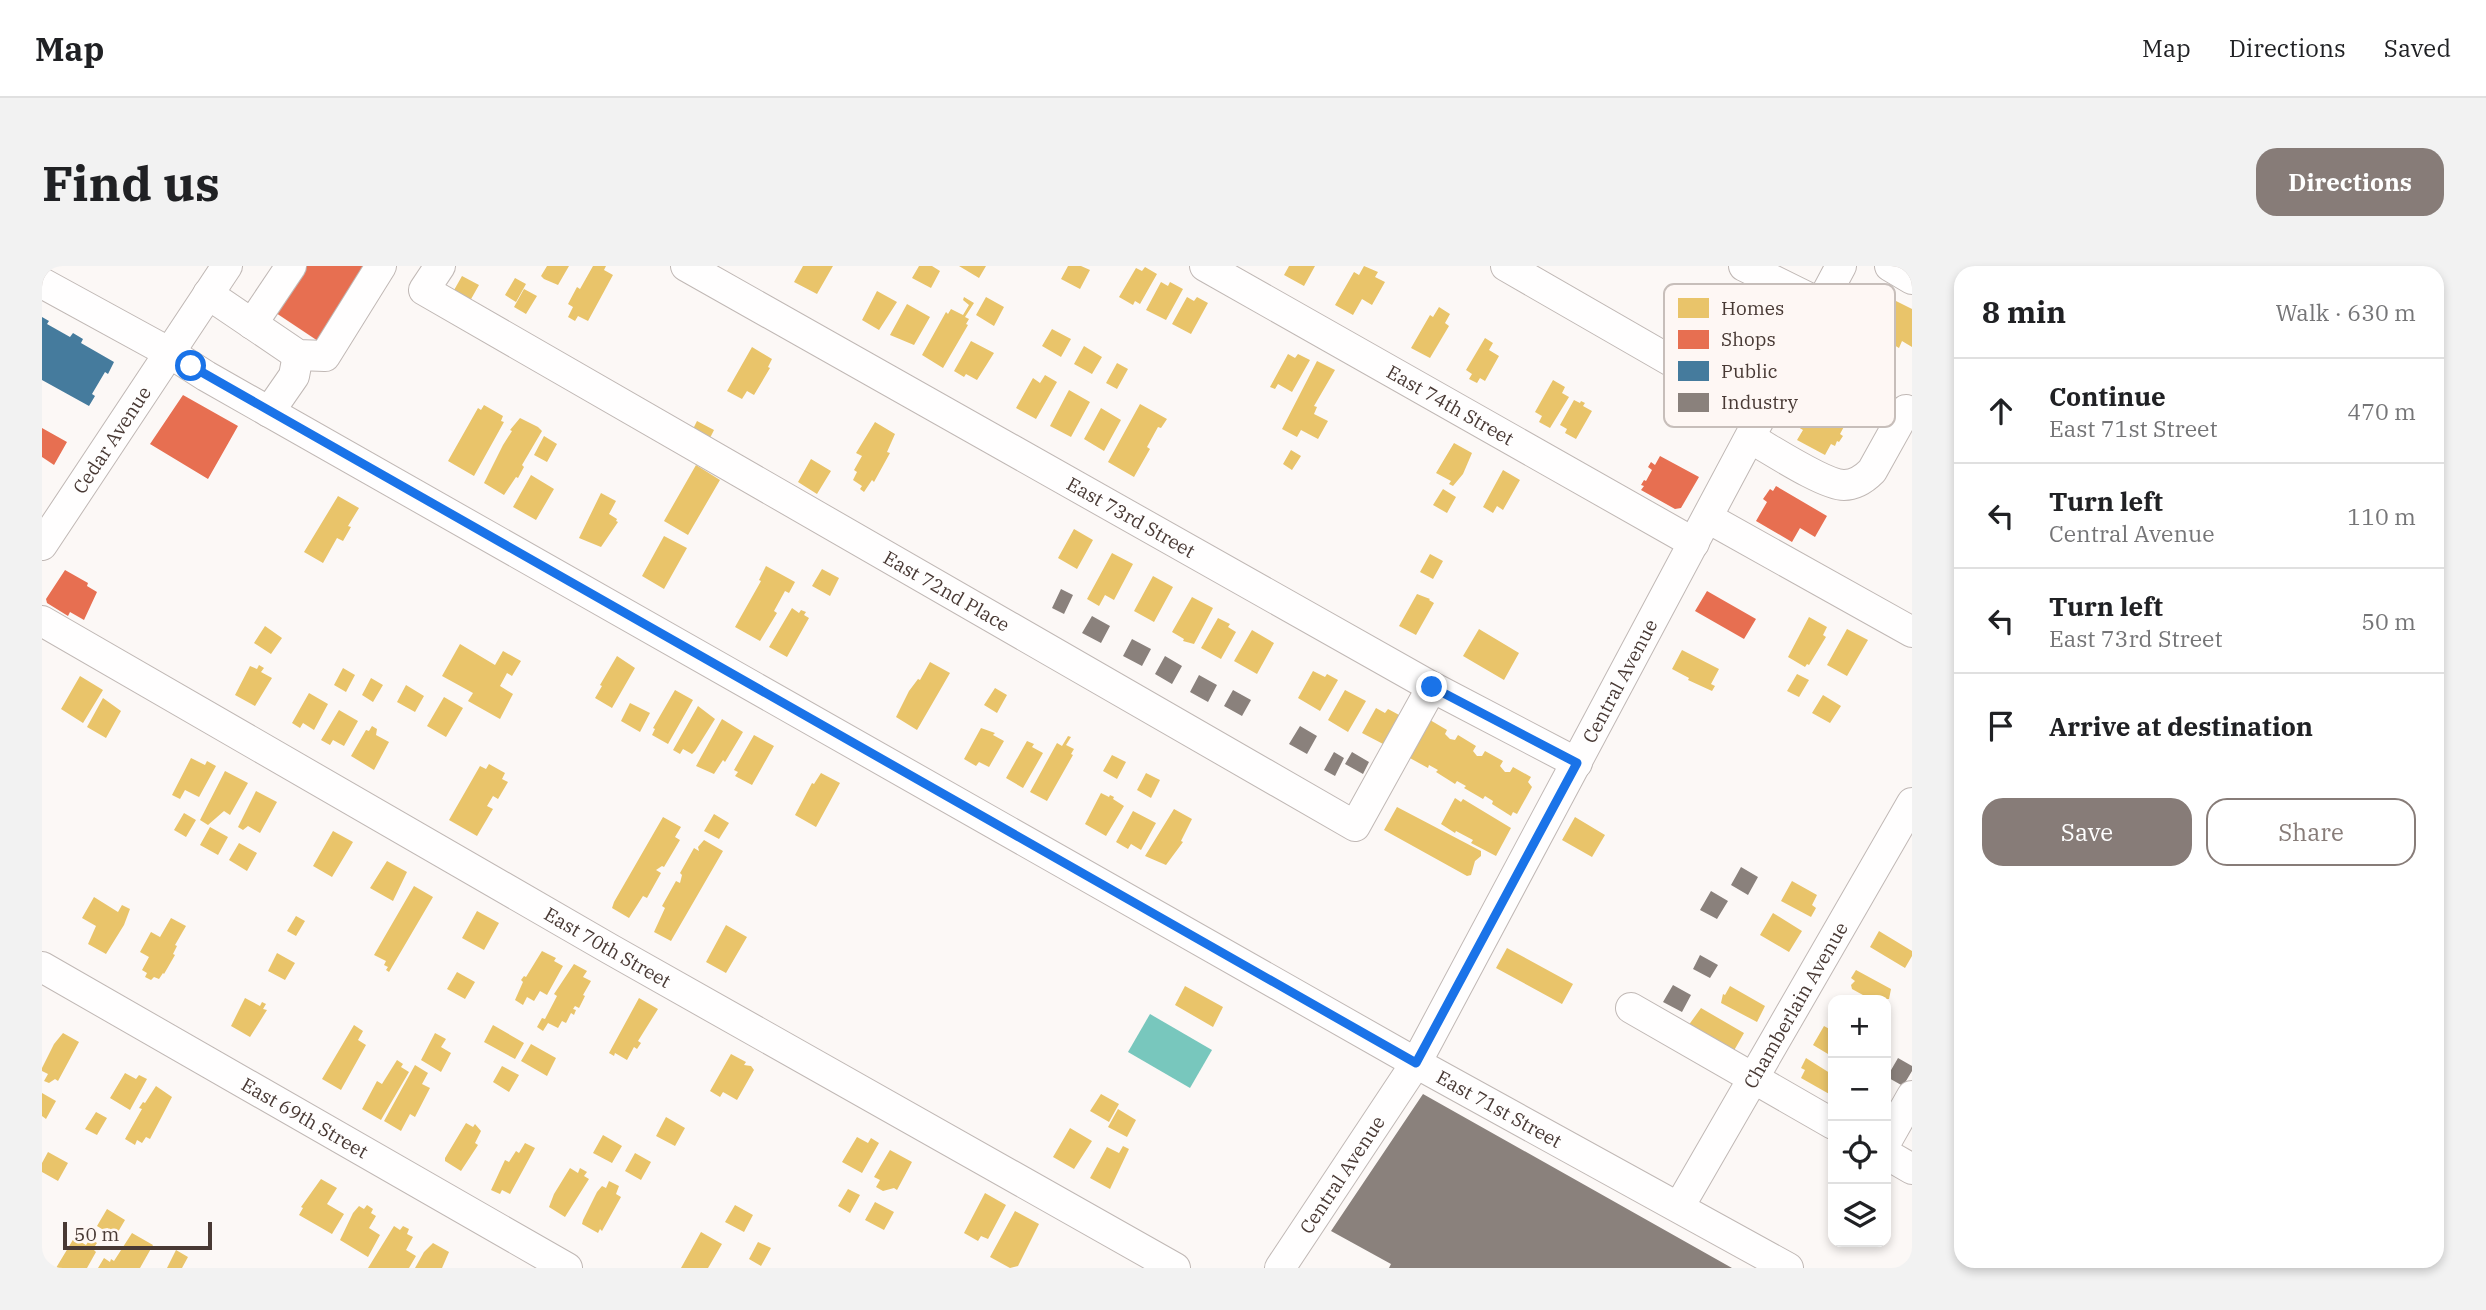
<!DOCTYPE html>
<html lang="en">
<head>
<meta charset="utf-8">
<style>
  body { margin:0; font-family:"IBM Plex Serif",serif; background:#f2f2f2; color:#202124 }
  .controls { position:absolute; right:21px; bottom:21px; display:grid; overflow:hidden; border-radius:14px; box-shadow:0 4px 10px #0003 }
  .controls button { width:63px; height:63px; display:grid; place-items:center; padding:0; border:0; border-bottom:2px solid #e0e0e0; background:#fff; color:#202124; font:35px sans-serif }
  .scale { position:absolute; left:21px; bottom:18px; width:149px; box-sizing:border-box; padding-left:7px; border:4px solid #483934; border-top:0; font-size:19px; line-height:24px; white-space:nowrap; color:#483934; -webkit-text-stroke:5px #fef7f4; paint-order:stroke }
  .stop { position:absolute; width:21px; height:21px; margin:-16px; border:5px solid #1a73e8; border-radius:50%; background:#fff }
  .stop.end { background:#1a73e8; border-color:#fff; box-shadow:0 2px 7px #0008 }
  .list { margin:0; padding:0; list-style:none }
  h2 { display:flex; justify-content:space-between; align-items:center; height:91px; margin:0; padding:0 28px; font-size:30px }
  h2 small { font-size:23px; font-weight:400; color:#757577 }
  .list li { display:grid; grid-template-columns:46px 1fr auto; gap:21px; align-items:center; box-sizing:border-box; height:105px; padding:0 28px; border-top:2px solid #e0e0e0 }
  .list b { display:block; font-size:26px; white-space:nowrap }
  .list p { margin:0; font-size:23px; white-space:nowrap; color:#757577 }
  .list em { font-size:23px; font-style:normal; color:#757577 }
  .actions { display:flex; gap:14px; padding:21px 28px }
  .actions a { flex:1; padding:16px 0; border:2px solid #877c78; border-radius:21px; text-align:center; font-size:24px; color:#877c78 }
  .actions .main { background:#877c78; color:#fff }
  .icon { flex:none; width:38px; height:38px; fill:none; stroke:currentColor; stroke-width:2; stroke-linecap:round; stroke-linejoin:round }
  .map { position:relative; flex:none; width:1870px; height:1002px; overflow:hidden; border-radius:21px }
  header { display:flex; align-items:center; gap:42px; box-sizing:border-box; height:98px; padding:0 35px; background:#fff; border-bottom:2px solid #e0e0e0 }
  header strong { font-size:33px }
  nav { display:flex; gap:38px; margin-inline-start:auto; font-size:24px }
  .intro { display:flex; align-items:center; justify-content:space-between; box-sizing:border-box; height:168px; padding:0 42px }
  h1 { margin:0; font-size:49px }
  .button { padding:18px 32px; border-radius:21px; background:#877c78; color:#fff; font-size:24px; font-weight:700 }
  main { display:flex; gap:42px; padding:0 42px }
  aside { flex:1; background:#fff; border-radius:21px; box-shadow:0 4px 10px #0003 }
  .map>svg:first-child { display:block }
</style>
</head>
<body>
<header>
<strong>Map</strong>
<nav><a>Map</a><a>Directions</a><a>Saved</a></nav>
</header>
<div class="intro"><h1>Find us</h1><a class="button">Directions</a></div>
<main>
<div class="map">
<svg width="1870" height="1002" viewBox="0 0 1870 1002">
  <rect width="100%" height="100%" fill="#fcf8f6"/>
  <!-- water -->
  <path fill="#78c7bd" d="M1108,748L1170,784L1148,822L1086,786Z"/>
  <!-- homes -->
  <path fill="#e9c46a" d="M505,0H527L516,19L502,13L499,10Z
    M551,0H564L562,4L571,9L546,55L536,50L533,55L526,51L531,41L526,38L535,21L538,23Z
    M761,0H791L775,28L752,16Z
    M877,0H890L898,5L889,22L870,12Z
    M917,0H944L937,12Z
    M1026,0H1039L1048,4L1038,23L1019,13Z
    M1247,0H1273L1262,20L1242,9Z
    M1322,0L1336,6L1333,11L1343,16L1330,39L1320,33L1311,49L1293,39L1312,6L1317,9Z
    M1103,1L1115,8L1098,38L1093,35L1091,39L1077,31L1094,2L1100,5Z
    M420,10L437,19L424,42L407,33Z
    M473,12L484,18L474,36L463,29Z
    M1119,16L1126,20L1128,16L1141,23L1124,54L1104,44Z
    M1822,19L1870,43V81L1860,75L1857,82L1804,51Z
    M482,23L495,30L484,48L472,41Z
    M835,25L855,36L837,64L820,54Z
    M922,31L932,37L923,51L927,53L924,58L926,59L901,102L880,89L904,46L906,48L909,43L921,49L927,39L921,34Z
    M944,31L962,41L952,60L934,49Z
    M1145,31L1152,35L1155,31L1166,37L1149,68L1130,58Z
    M865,38L888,51L872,79L848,69Z
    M1397,41L1408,48L1403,57L1407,60L1388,92L1369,82L1388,49L1391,51Z
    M1010,63L1029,73L1019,91L1000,80Z
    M1443,72L1451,77L1447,84L1457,90L1443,115L1438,112L1435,117L1427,113L1430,108L1424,104Z
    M929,75L952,87L935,114L924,108L922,111L912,105Z
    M1042,80L1060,91L1050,108L1032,98Z
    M710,81L730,93L726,101L728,102L712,129L705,125L700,133L685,125Z
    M1246,88L1253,92L1256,88L1268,94L1250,126L1236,118L1233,123L1228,121Z
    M1800,90L1828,105L1821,118L1825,120L1822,125L1825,126L1822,132L1818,131L1811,144L1814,146L1808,157L1805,155L1798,168L1801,170L1797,176L1795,175L1793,180L1789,178L1783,189L1755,174L1761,164L1756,161L1760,154L1757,152L1760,145L1764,147L1769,137L1766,135L1769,129L1773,130L1770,128L1773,122L1777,123L1782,113L1779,111L1782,105L1785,107L1789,100L1793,102Z
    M1275,95L1293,104L1272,140L1275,141L1272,148L1286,155L1276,173L1259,164L1255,171L1240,163Z
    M1075,97L1086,103L1075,123L1064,117Z
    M1003,109L1015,116L994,153L974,142L991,112L998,117Z
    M1511,114L1523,121L1520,127L1527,131L1508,162L1497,156L1500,150L1493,146Z
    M1027,124L1048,136L1029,171L1008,160Z
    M1532,134L1538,137L1539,135L1543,137L1541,140L1550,145L1534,173L1523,167L1525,163L1518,159Z
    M1098,138L1125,153L1119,162L1116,161L1105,181L1108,183L1092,211L1066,196Z
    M442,139L461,150L459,155L462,156L432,210L406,195L436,142L439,144Z
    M1059,142L1079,154L1062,185L1042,173Z
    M478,152L496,161L500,165L480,199L482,201L476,212L474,211L462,229L442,217L461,179L470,165L468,164Z
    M655,155L672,164L664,180L647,171Z
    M833,156L853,168L845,186L848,187L832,216L830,214L822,226L818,223L820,220L811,214L815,206L812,204L820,190L814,187Z
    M502,170L515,178L505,196L492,189Z
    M1412,177L1430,187L1421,208L1411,220L1407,218L1409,215L1394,207Z
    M1249,184L1259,190L1250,204L1241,198Z
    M769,193L789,205L775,228L756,216Z
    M654,199L678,214L646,269L622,255Z
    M1461,204L1478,214L1461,244L1455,240L1451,247L1441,241Z
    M489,209L512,223L494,254L471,241Z
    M1401,223L1414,231L1405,247L1391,239Z
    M559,227L574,235L567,248L575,253L574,255L576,256L559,281L537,272Z
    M296,230L317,242L306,260L309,261L301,275L295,272L281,297L262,286Z
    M1032,263L1051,274L1035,303L1016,292Z
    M622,270L645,282L622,323L600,310Z
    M1070,287L1091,298L1072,334L1063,329L1057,340L1045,333Z
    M1388,288L1401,295L1391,313L1378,306Z
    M724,300L753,316L747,327L743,325L732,345L735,347L718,375L693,361L719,315L717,314Z
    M780,303L797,312L788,330L770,320Z
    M1111,310L1131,321L1112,356L1092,345Z
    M1375,328L1388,333L1387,334L1392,337L1374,369L1357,360Z
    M1150,331L1171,342L1152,378L1141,375L1142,373L1130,366Z
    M750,342L757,347L759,344L764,346L762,349L767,352L745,391L727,381Z
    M1767,351L1785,361L1781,369L1784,371L1767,399L1765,398L1763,401L1746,391Z
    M1176,352L1188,358L1186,361L1194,366L1179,393L1159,382Z
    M223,360L240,372L229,388L212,377Z
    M1437,363L1477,387L1462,414L1421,390Z
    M1805,363L1826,374L1805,410L1785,399Z
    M1210,364L1232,377L1215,408L1192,395Z
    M418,378L453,399L461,385L479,395L470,410L465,407L458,420L471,428L458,453L426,435L431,427L400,410Z
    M1640,384L1677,403L1669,418L1673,420L1670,425L1646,414L1647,412L1630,403Z
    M575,390L593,402L570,442L553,432L560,420L558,419Z
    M888,396L908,407L875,464L854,451L867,425L876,413L878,414Z
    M217,399L222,402L219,406L230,412L213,440L193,429L208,400L215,403Z
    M301,402L313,409L304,426L292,419Z
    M1271,405L1283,411L1285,408L1296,414L1278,445L1256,432Z
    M1755,408L1767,414L1757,431L1745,425Z
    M38,410L61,424L41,457L19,443Z
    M329,412L341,419L331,436L320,429Z
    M364,419L382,430L373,446L355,436Z
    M953,422L965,429L955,447L942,439Z
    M633,424L651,434L626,478L610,469L613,463L611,462Z
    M1303,424L1324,435L1306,466L1286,454Z
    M267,427L286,438L272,464L261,457L258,462L250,457Z
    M1781,429L1799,440L1788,457L1770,447Z
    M402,431L421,442L404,471L385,460Z
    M61,432L79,445L64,472L45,461Z
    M588,437L608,447L598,466L579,455Z
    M656,440L673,453L653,485L650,488L641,483L638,488L631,484Z
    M1334,442L1343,447L1346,443L1359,450L1343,479L1320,467Z
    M297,444L316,455L302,480L291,474L288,479L279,474Z
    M680,453L701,466L683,496L681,494L672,508L654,500Z
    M1388,454L1405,464L1403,468L1408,473L1413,474L1416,469L1434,480L1431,485L1435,490H1440L1443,485L1461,495L1458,500L1463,506H1468L1471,501L1489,511L1486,516L1490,521L1475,548L1471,546L1469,550L1450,538L1451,535L1443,530L1441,533L1422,522L1424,520L1415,515L1413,518L1394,506L1396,504L1387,499L1386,502L1366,491Z
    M330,460L335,463L334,469L347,476L332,504L309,490L324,464L327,465Z
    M939,462L953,467L951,469L962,475L947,501L937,496L934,500L922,493Z
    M712,469L732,480L710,519L693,510L696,506L692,504Z
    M1026,470L1029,471L1024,479L1032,483L1029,488L1031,489L1005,535L988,526L1015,477L1020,480Z
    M985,475L992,478L990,481L1001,487L981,522L964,512Z
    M1070,489L1084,496L1075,513L1061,505Z
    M149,492L163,499L165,495L174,500L157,531L143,524L138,533L130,529Z
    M447,498L463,507L460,513L466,516L456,533L451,530L445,540L451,543L435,570L407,554L438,500L444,503Z
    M183,505L206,517L188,549L182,545L166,559L158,554Z
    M779,507L798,517L774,561L753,549L770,517L772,518Z
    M1104,507L1118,514L1109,532L1095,524Z
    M214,525L235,536L218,567L206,560L201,564L196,561Z
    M1059,527L1067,531L1068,529L1072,531L1071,533L1082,540L1064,570L1043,558Z
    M1413,532L1419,536L1421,533L1469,562L1454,590L1429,577L1431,574L1414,565L1413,567L1399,558Z
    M1355,541L1439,585V590L1433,595L1429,609L1425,610L1342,564Z
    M1132,543L1150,553L1139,575L1141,576L1124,599L1103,590Z
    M1091,545L1114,557L1099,584L1089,578L1086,583L1074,576Z
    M142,547L154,554L144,571L132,564Z
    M672,548L687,557L677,573L662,565Z
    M621,551L639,561L633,571L638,574L622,601L620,600L614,604L619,607L605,632L601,630L587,652L570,642L572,636Z
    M1533,551L1563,569L1550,591L1520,574Z
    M168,561L186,571L176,589L158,579Z
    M291,565L311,576L290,611L271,600Z
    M662,574L681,585L629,675L612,666L623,642L620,640L634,615L638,617L640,609L638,607L652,582L657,585L656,581Z
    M197,577L215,587L205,605L187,594Z
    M345,595L365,606L351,635L328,622Z
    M1750,615L1775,629L1770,639L1774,642L1769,651L1739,635Z
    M372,620L391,631L347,706L344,704L346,701L342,699L344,695L332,689Z
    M52,631L76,646L80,639L88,643L82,659L64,688L46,678L54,660L40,652Z
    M435,645L457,657L442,684L420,672Z
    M1731,647L1760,665L1747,686L1718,669Z
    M254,650L263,655L254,670L245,665Z
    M129,652L144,660L133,679L135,680L131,688L133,689L122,708L121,707L117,713L112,711L109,714L103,711L105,707L100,704L107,691L98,686L109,666L118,671Z
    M684,659L705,671L684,707L664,696Z
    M1837,665L1870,685V690L1863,702L1828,681Z
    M1465,682L1531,718L1520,738L1454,702Z
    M500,685L514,692L512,695L521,700L505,729L498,725L492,735L485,731L481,739L473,734L481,716L479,714L482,710L484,711Z
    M235,687L253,697L243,714L226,705Z
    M532,698L545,705L541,711L549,715L541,729L543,730L537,742L533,740L531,743L534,744L532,749L529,747L524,757L520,755L516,762L506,757L501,765L495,761L500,752L503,753L515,730L512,728Z
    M1814,704L1849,723L1847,733L1830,734L1810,723L1809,719L1813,715L1809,712Z
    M415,706L433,716L423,733L405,723Z
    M1143,720L1181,741L1171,761L1133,739Z
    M1688,720L1723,740L1715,756L1679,737L1681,728L1683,729Z
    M203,732L218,740L220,736L224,738L221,743L225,744L208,771L189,760Z
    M597,732L616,743L596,775L599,777L595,783L592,781L585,794L573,787L572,790L567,787Z
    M1659,742L1702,767L1690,788L1646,760Z
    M312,759L321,765L316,774L324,779L299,824L280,813Z
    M451,759L482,777L473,793L442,776Z
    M1782,760L1791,765V791L1771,779Z
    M21,767L37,776L16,815L13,813L7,817L2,815L6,808L0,805V802L12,778Z
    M393,767L404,773L399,781L409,787L399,806L379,794Z
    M489,778L514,792L505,810L479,795Z
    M689,788L704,796L702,799L709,800L712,804L695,834L681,826L678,831L668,825Z
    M1764,792L1791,809L1789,829L1759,812L1763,804L1759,802Z
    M355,794L361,798L359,801L367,806L339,854L320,843L335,815L340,818Z
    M373,799L386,807L380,818L388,822L373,851L368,848L359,865L342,855Z
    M460,800L477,809L467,826L451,816Z
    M83,807L94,813L97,809L105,813L88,844L68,832Z
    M114,820L130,831L108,873L104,871L100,877L95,874L93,879L83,873L100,843L97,842L101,836L103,837Z
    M0,827L14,835L4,853L0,850Z
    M1059,828L1077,838L1067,856L1048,845Z
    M1076,843L1094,854L1085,871L1066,861Z
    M54,846L65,852L55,869L43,863Z
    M624,851L643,862L633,880L614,870Z
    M424,857L431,861L433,858L439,865L433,877L436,879L419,905L403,895V892Z
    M1028,862L1050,875L1032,903L1011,891Z
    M561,869L580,880L570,897L551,887Z
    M815,871L826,877L829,872L837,877L820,907L800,896Z
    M483,877L493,882L468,928L460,924L458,928L449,924L463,894L467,896L474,885L477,887Z
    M1081,880L1087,883L1068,923L1048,912L1065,881L1077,887Z
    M848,884L870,896L855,924L852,922L841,925L834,921L838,914L832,911Z
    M6,886L26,897L16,915L0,906V897Z
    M593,887L609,896L599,914L583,905Z
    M528,902L536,907L538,902L545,906L542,910L547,913L523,951L507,941L512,928Z
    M279,913L295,922L285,938L302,948L290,968L257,949L261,942L259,941Z
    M567,915L577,920L574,928L579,931L560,965L558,963L556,967L540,958L541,954L555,926L560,920L564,922Z
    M806,923L818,929L808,947L796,940Z
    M943,927L964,939L946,973L939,970L936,975L922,967Z
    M833,936L852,946L842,964L823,954Z
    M325,939L331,943L329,947L334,950L327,962L338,969L326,991L298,974L311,947L317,940L322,943Z
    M693,939L711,949L702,966L683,956Z
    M65,943L83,954L73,971L55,960Z
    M973,945L997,958L976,1000L968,1002L948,991Z
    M352,960L358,964L361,960L367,963L365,968L371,971L364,984L374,990L367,1002H326Z
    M659,966L680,978L666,1002H639Z
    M90,967L111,979L98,1002H56L62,992L68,996L69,993L72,995Z
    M32,972L44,979L48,973L55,977L51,983L54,986L45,1002H14Z
    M716,976L729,982L719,1000L707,993Z
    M391,977L407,986L400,1002H373L382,986Z
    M134,984L146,991L140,1002H125Z"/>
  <!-- shops -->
  <path fill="#e76f51" d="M261,0H326L276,75L231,45Z
    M141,129L196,160L166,213L108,178Z
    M0,162L25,176L12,199L0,191Z
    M1618,190L1657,211L1639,242L1633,243L1599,224L1602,220L1599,219L1602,214L1604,215L1610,204L1606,201L1609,196L1613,199Z
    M1734,220L1785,250L1773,271L1758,262L1750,276L1714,255L1725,236L1721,233L1728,223L1731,225Z
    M23,304L46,317L45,320L55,326L42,354L28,346L26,350L5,337L4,333Z
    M1665,325L1714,353L1702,373L1653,345Z"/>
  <!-- public -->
  <path fill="#457b9d" d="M0,51L7,55L5,58L28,71L31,67L41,73L39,77L72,96L66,108L63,106L50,128L53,130L47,140L0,114Z"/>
  <!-- industry -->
  <path fill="#8a817c" d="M1019,323L1031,329L1022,348L1010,342Z
    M1050,350L1068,360L1059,377L1040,367Z
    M1090,373L1109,383L1100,400L1081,390Z
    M1123,390L1140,400L1130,418L1113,408Z
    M1157,409L1175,419L1166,436L1148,426Z
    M1191,424L1209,434L1200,450L1182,440Z
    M1258,460L1275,470L1265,488L1247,478Z
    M1292,486L1302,492L1293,510L1282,504Z
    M1310,486L1327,496L1321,508L1303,498Z
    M1699,601L1716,611L1706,629L1689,619Z
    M1669,625L1686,635L1675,653L1658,644Z
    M1658,689L1676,699L1668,712L1651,703Z
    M1631,719L1649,729L1640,746L1621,736Z
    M1856,792L1870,800V805L1861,820L1845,811Z
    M1381,828L1690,1002H1347L1349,998L1289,965Z"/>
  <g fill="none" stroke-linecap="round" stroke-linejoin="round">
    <defs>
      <g id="minor">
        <path id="s1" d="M398,0L382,24L1313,560L1390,421"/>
        <path id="s2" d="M644,0L1390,421L1535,497"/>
        <path id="s3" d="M1163,0L1652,277"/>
        <path d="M1464,0L1721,148"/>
        <path d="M1702,0L1779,38"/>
        <path d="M1848,0L1870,13"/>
        <path id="s4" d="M0,17L128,87L164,110L1374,797L1746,1002"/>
        <path d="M166,28L256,89L283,90L339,0"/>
        <path d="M210,58L249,0"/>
        <path d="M227,146L252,110L256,89"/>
        <path d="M1708,172C1728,183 1782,219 1802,219C1813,219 1823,212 1830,205L1864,144"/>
        <path d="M1666,252L1870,366"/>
        <path id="s5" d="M0,279L185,0"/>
        <path id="s6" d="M0,355L568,683L1133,1002"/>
        <path id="s7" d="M0,701L525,1002"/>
        <path d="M1589,742L1791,858"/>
        <path d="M1844,876L1870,830"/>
        <path d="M1844,888L1870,903"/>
        <path id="s8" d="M1637,941L1870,537"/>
        <path id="s9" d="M1238,1002L1374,797L1799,0"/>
      </g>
    </defs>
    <!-- minor casing -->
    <use href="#minor" stroke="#c0b8b5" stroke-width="32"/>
    <!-- minor -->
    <use href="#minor" stroke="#fffefe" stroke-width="30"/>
  </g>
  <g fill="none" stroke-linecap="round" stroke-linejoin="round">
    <!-- route -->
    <path stroke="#1a73e8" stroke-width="9" d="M149,100L1374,797L1535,497L1390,421"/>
  </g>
  <g text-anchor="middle" stroke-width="7" stroke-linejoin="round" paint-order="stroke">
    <!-- street labels -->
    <g font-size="19" fill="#483934" stroke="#fef7f4">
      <text dy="7" stroke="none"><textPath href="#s3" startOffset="282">East 74th Street</textPath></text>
      <text dy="7" stroke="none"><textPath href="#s5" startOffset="126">Cedar Avenue</textPath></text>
      <text dy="7" stroke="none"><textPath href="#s2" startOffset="511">East 73rd Street</textPath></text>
      <text dy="7" stroke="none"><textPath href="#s1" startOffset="632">East 72nd Place</textPath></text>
      <text dy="7" stroke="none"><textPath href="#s9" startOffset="679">Central Avenue</textPath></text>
      <text dy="7" stroke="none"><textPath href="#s6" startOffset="653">East 70th Street</textPath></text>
      <text dy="7" stroke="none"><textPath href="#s8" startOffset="233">Chamberlain Avenue</textPath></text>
      <text dy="7" stroke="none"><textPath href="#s4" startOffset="1675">East 71st Street</textPath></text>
      <text dy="7" stroke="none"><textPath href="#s7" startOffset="303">East 69th Street</textPath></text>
      <text dy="7" stroke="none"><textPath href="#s9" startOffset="112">Central Avenue</textPath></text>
    </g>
  </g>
  <!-- legend -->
  <rect x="1622" y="18" width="231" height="143" rx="10" fill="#fef7f4" stroke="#c7beba" stroke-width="2"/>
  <rect x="1636" y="32" width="31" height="20" fill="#e9c46a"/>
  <rect x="1636" y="64" width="31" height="19" fill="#e76f51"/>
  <rect x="1636" y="95" width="31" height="20" fill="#457b9d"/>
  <rect x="1636" y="127" width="31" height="19" fill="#8a817c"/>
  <g font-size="19" fill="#483934">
    <text x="1679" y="49">Homes</text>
    <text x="1679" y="80">Shops</text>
    <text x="1679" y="112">Public</text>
    <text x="1679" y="143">Industry</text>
  </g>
</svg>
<div class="controls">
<button>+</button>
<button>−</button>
<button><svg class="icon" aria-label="locate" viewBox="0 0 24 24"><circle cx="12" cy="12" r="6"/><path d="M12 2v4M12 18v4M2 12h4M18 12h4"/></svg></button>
<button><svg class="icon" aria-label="layers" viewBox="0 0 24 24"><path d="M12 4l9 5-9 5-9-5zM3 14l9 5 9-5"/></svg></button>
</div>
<div class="scale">50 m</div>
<div class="stop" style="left:149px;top:100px"></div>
<div class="stop end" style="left:1390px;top:421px"></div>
</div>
<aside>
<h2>8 min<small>Walk · 630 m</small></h2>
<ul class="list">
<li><svg class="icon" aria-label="ahead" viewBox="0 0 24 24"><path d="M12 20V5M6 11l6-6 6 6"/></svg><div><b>Continue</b><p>East 71st Street</p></div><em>470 m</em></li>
<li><svg class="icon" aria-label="left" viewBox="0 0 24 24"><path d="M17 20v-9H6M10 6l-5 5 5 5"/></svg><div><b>Turn left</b><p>Central Avenue</p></div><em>110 m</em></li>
<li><svg class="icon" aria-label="left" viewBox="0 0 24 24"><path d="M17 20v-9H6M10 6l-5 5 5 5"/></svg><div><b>Turn left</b><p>East 73rd Street</p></div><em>50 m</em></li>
<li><svg class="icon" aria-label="arrive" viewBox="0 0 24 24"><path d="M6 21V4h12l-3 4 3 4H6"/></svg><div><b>Arrive at destination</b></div></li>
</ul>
<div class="actions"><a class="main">Save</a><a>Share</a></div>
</aside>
</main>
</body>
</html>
